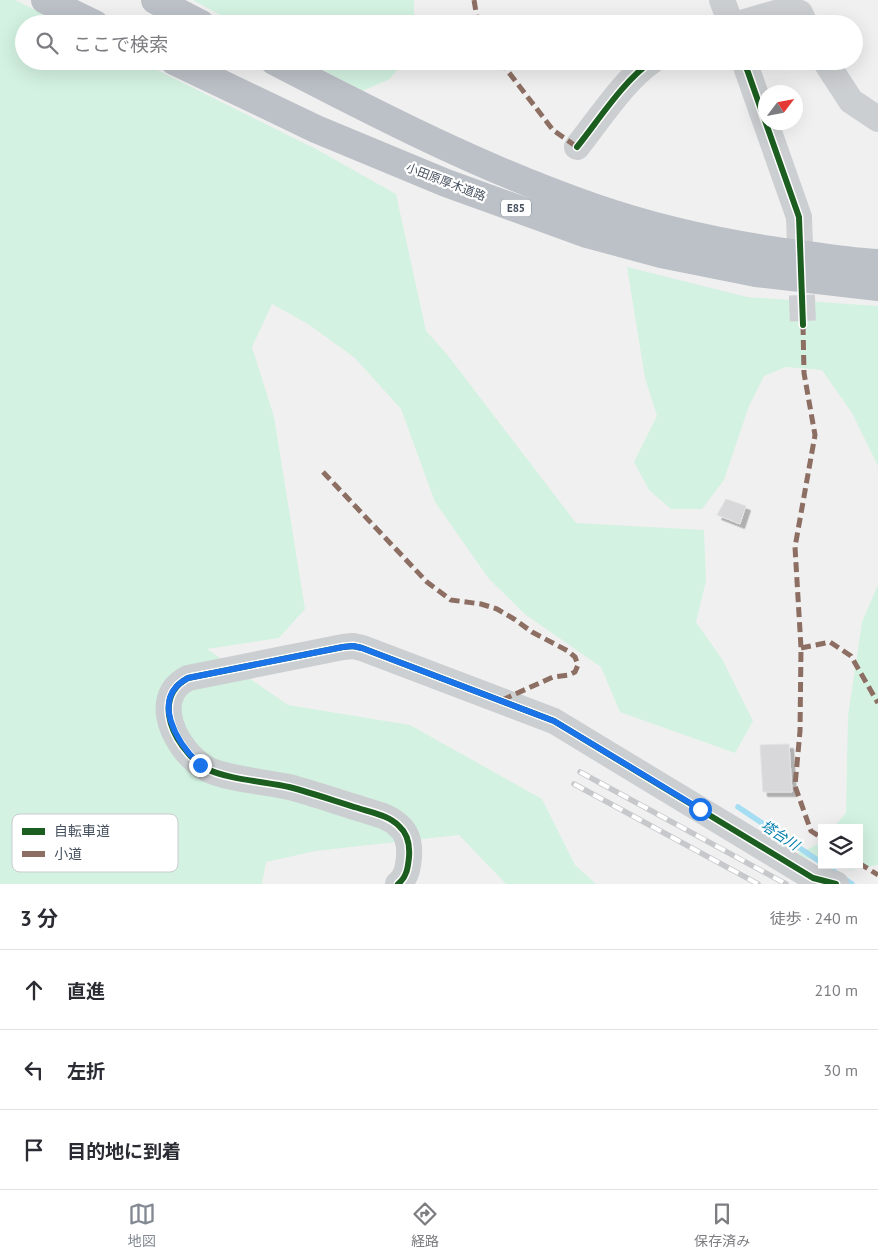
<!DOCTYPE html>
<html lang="ja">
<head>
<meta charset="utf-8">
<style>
  body { margin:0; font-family:"PT Sans","Noto Sans JP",sans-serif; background:#f7f7f7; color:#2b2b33 }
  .controls { position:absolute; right:15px; bottom:15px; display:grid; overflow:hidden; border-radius:0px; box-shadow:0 5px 20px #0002 }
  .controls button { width:45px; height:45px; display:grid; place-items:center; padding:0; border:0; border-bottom:1px solid #e1e1e2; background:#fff; color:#2b2b33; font:25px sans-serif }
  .compass { position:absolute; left:758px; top:85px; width:45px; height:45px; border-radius:50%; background:#fff; box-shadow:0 5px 20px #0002; rotate:58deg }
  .stop { position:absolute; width:15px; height:15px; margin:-11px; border:4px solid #1a73e8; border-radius:50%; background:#fff }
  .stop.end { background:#1a73e8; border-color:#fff; box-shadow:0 1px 5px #0008 }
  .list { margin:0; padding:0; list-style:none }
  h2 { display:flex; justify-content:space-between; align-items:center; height:65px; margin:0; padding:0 20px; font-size:21px }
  h2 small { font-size:16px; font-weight:400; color:#7c7c81 }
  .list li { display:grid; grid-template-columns:32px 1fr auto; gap:15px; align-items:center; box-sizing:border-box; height:80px; padding:0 20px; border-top:1px solid #e1e1e2 }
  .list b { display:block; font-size:19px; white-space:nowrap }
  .list em { font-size:16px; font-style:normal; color:#7c7c81 }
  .icon { flex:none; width:28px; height:28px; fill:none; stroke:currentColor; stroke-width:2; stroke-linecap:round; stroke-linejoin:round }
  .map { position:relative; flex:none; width:878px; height:884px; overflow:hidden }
  .search { position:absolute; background:#fff; box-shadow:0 5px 20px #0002; left:15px; right:15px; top:15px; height:55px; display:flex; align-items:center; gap:12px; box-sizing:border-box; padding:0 18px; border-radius:28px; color:#7c7c81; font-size:19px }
  .sheet { height:305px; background:#fff }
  nav { display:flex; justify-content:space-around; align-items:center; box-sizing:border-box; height:70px; border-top:1px solid #e1e1e2; background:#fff; font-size:14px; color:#7c7c81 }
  nav a { display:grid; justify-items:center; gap:2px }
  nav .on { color:#828992 }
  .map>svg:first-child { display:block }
</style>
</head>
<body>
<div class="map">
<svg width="878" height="884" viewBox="0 0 878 884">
  <defs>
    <filter id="shadow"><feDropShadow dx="4.5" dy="4.5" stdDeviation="0" flood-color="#0004"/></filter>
  </defs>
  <rect width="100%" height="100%" fill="#f1f0f0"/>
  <!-- green -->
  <path fill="#d3f2e1" d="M0,0H15L63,24H24V61H139L316,149L396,194L426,331L446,353L576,523L704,530L706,581L696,622L722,659L753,721L735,753L620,712L601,667L526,615L489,579L435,502L401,409L355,358L308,324L272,304L252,347L274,417L305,609L279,638L207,649L288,705L410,725L542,799L575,865L596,884H506L459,835L315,851L266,862L262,884H0Z
    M193,0H414V24H237Z
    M307,61H404L390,79L362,91Z
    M627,267L747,297L878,306V466L852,413L822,370L786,367L764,376L749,406L724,480L702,509H671L649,490L634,462L657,416L645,378Z
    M878,585V865L851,870L834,865H859V828H833L846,813L848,716L862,622Z
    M822,841V862L794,855L819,844Z"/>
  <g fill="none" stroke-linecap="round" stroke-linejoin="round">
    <!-- stream -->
    <path stroke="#a5ddf2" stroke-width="5.5" d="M738,807L822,863
      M825,865L836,873
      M843,878L852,884"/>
  </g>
  <!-- building -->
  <path fill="#d8d8db" stroke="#e2e2e3" filter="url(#shadow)" d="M726,499L746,506L740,524L717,515Z
    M789,744L792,792H763L760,745Z"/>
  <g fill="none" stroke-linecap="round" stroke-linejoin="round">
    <!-- minor-tunnel -->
    <path stroke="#cfd0d3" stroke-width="26" stroke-dasharray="26 13" stroke-linecap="butt" d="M799,217L803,325"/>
    <!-- minor -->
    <path stroke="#cccfd1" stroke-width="26" d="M722,0L731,24
      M738,24L789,9L800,13L805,24
      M744,61L799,217
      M825,61L851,101L878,119
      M577,147C598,121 624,80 652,61
      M398,884C407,877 408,867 409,857C410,845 408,834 399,826C388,815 372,813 358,808C335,801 312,793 289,787C267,782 226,779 207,769C189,759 172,736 169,715C167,698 173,686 188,678L343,647L353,646L362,648L554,721L813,878L836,884"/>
    <!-- highway -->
    <path stroke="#bcc1c7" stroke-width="28" d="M45,0L95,24
      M155,0L201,24
      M174,61L316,129L446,183L587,234L661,254L756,273L878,287
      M274,61C378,115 483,169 593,207C662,231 735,246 807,255C830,258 854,262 878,263"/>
    <defs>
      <path id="rail" d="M580,772L786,884
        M574,784L758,884"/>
    </defs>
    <!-- rail casing -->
    <use href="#rail" stroke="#c6c8cb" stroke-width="5.5"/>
    <!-- rail -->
    <use href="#rail" stroke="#fff" stroke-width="4" stroke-dasharray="11" stroke-linecap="butt"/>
    <!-- quiet -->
    <path stroke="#8d6e63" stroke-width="5" stroke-dasharray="10 5" stroke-linecap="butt" d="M474,0L478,24
      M500,61L553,130L577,147
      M803,325L804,373L815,435L795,547L801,648L800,731L795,786L811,831L822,838
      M323,472L427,582L451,600L481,604L497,609L514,619L532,632L568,651L575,657L578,665L575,672L569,675L553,677L502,700
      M801,648L830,642L851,656L878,703
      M859,863L878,875"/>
    <defs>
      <path id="cycleway" d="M744,61L799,217L803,325
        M577,147C598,121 624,80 652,61
        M398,884C407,877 408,867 409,857C410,845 408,834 399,826C388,815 372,813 358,808C335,801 312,793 289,787C267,782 226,779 207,769C189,759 172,736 169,715C167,698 173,686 188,678L343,647L353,646L362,648L554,721L813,878L836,884"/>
    </defs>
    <!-- cycleway casing -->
    <use href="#cycleway" stroke="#fff" stroke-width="9"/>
    <!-- cycleway -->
    <use href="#cycleway" stroke="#1b5e20" stroke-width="6"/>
  </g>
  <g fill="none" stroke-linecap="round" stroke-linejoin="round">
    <!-- route -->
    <path stroke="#1a73e8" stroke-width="6" d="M200,765C177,743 149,698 188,678L343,647L353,646L362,648L554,721L700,809"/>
  </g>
  <g text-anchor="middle" stroke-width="4.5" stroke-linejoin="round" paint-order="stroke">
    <!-- shield labels -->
    <rect fill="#fff" stroke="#7e858f" stroke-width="1" x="501" y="199.5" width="30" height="17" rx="4"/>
    <g font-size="11" font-weight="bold" fill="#46515f">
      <text x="516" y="212">E85</text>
    </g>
    <!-- street labels -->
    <g font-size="12" fill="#46515f" stroke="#fff">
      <text transform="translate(446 182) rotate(21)" y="4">小田原厚木道路</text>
    </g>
    <!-- water labels -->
    <g font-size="14" font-style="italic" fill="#027faf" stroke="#fff">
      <text transform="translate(780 835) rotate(33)" y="5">塔台川</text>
    </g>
  </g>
  <!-- legend -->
  <rect x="12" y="814" width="166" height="58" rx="8" fill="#fff" stroke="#c8cbcf" stroke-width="1"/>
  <rect x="22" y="828" width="23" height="7" fill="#1b5e20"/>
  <rect x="22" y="851" width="23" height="6" fill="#8d6e63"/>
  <g font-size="14" fill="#46515f">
    <text x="54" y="836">自転車道</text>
    <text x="54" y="859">小道</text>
  </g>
</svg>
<div class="controls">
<button><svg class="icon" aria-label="layers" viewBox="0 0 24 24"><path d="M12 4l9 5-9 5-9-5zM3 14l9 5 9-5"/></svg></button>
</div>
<svg class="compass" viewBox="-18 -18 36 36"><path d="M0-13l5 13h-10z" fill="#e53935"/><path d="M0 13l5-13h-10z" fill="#7c7c81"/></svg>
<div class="stop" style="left:700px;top:809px"></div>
<div class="stop end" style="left:200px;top:765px"></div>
<div class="search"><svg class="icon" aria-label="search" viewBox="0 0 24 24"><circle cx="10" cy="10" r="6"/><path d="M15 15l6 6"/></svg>ここで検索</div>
</div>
<section class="sheet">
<h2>3 分<small>徒歩 · 240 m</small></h2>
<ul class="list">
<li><svg class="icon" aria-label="ahead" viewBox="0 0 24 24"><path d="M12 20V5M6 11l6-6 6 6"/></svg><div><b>直進</b></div><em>210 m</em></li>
<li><svg class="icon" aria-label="left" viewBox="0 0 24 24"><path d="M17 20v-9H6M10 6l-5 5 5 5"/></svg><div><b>左折</b></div><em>30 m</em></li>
<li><svg class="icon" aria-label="arrive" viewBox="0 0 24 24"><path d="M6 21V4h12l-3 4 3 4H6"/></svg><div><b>目的地に到着</b></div></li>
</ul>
</section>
<nav>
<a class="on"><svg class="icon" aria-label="map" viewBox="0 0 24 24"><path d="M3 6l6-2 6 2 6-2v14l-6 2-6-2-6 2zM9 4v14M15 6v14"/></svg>地図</a>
<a><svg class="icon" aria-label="directions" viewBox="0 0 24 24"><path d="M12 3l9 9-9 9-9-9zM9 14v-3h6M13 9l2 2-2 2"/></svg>経路</a>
<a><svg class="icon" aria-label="saved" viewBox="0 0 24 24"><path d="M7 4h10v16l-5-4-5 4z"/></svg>保存済み</a>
</nav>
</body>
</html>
